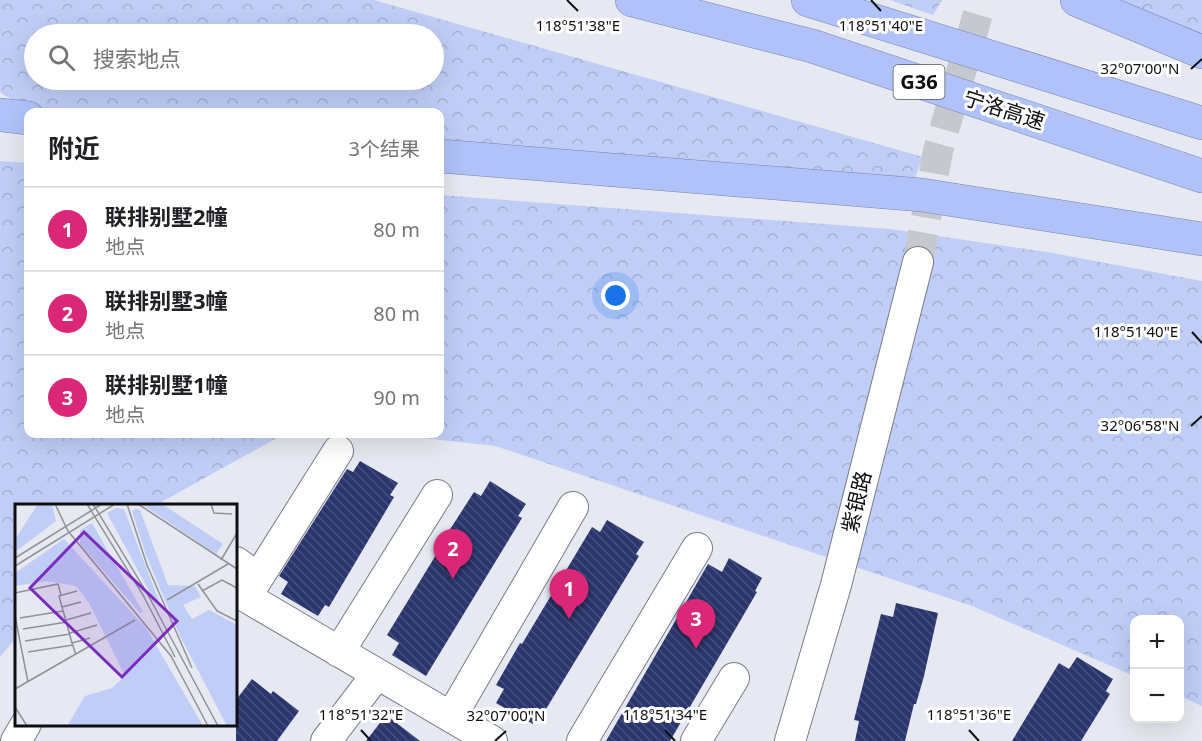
<!DOCTYPE html>
<html lang="zh">
<head>
<meta charset="utf-8">
<style>
  body { margin:0; font-family:"Noto Sans","Noto Sans SC",sans-serif; background:#f6f6f6; color:#202124 }
  .controls { position:absolute; right:18px; bottom:18px; display:grid; overflow:hidden; border-radius:12px; box-shadow:0 6px 24px #0002 }
  .controls button { width:54px; height:54px; display:grid; place-items:center; padding:0; border:0; border-bottom:2px solid #e0e0e0; background:#fff; color:#202124; font:30px sans-serif }
  .you { position:absolute; left:616px; top:296px; width:21px; height:21px; margin:-15px; border:4px solid #fff; border-radius:50%; background:#1a73e8; box-shadow:0 0 0 9px #1a73e833 }
  .badge { display:grid; place-items:center; width:39px; height:39px; border-radius:50%; background:#db2777; color:#fff; font-size:20px; font-weight:700 }
  .pin { position:absolute; translate:-50% -50px; filter:drop-shadow(0 2px 3px #0008) }
  .pin::after { content:''; position:absolute; top:32px; width:21px; height:18px; background:inherit; clip-path:polygon(0 0,100% 0,50% 100%) }
  .list { margin:0; padding:0; list-style:none }
  h2 { display:flex; justify-content:space-between; align-items:center; height:78px; margin:0; padding:0 24px; font-size:26px }
  h2 small { font-size:20px; font-weight:400; color:#757577 }
  .list li { display:grid; grid-template-columns:39px 1fr auto; gap:18px; align-items:center; box-sizing:border-box; height:84px; padding:0 24px; border-top:2px solid #e0e0e0 }
  .list b { display:block; font-size:22px; white-space:nowrap }
  .list p { margin:0; font-size:20px; white-space:nowrap; color:#757577 }
  .list em { font-size:20px; font-style:normal; color:#757577 }
  .icon { flex:none; width:33px; height:33px; fill:none; stroke:currentColor; stroke-width:2; stroke-linecap:round; stroke-linejoin:round }
  .map { position:relative; flex:none; width:1202px; height:741px; overflow:hidden }
  .search { position:absolute; background:#fff; box-shadow:0 6px 24px #0002; left:24px; top:24px; width:420px; height:66px; display:flex; align-items:center; gap:15px; box-sizing:border-box; padding:0 21px; border-radius:33px; color:#757577; font-size:22px }
  .panel { position:absolute; background:#fff; box-shadow:0 6px 24px #0002; left:24px; top:108px; width:420px; height:330px; border-radius:12px }
  .map>svg:first-child { display:block }
</style>
</head>
<body>
<div class="map">
<svg width="1202" height="741" viewBox="0 0 1202 741">
  <defs>
    <pattern id="forest-crowns" width="20" height="18" patternUnits="userSpaceOnUse" patternTransform="scale(1.5)"><rect width="20" height="18" fill="#c0cef7"/><path d="M2 6a3 3 0 1 1 6 0M12 15a3 3 0 1 1 6 0" fill="none" stroke="#a4b0d3"/></pattern>
    <pattern id="building-back-hatch" width="6" height="6" patternUnits="userSpaceOnUse" patternTransform="scale(1.5)"><rect width="6" height="6" fill="#2a366d"/><path d="M-1 5l2 2M0 0l6 6M5-1l2 2" fill="none" stroke="#46507c"/></pattern>
  </defs>
  <rect width="100%" height="100%" fill="#e6e9f1"/>
  <!-- forest -->
  <path fill="url(#forest-crowns)" fill-rule="evenodd" d="M0,0H374L923,157L910,190L440,146V112H66C50,111 11,103 0,92ZM34,34H434V80H34Z
    M890,0H942L933,15Z
    M1119,0H1202V35Z
    M0,161L28,163V434H284L156,505L16,506V638L0,657Z
    M440,195L890,229L1047,252L1202,281V706L1180,696V620H1134V676L972,606L495,446L387,434H440Z"/>
  <!-- building -->
  <path fill="url(#building-back-hatch)" d="M360,461L398,483L390,495L394,497L329,607L325,605L318,616L281,594L288,582L279,576L347,469L353,472Z
    M490,481L526,504L518,516L522,518L426,676L392,655L399,643L387,635L450,532L449,531L474,492L481,496Z
    M607,520L644,542L636,554L639,556L543,714L539,712L533,724L496,703L504,689L496,685L520,643L522,644L592,527L600,532Z
    M729,558L762,578L755,591L757,592L670,741H606L708,564L722,572Z
    M896,603L938,613L924,676L916,704H914L905,741H855L859,721L854,720L881,614L893,617Z
    M1077,657L1113,679L1106,691L1110,694L1081,741H1012L1059,663L1069,669Z
    M252,679L271,694L273,691L299,711L277,741H236V700Z
    M386,715L420,741H366Z"/>
  <g fill="none" stroke-linecap="round" stroke-linejoin="round">
    <!-- minor-tunnel -->
    <path stroke="#c6c8d0" stroke-width="30" stroke-dasharray="30 15" stroke-linecap="butt" d="M918,262L938,151L982,0"/>
    <defs>
      <path id="minor" d="M338,451L246,597L492,741
        M236,562L258,578
        M339,652L437,495
        M451,717L573,507
        M16,741L26,724
        M326,741L377,674
        M582,741L697,548
        M696,741L734,678
        M790,741L836,585L918,262"/>
      <path id="highway" d="M632,0L812,46L1202,176
        M808,0L1202,123
        M1077,0L1202,52
        M0,115L28,118
        M440,156L922,195L1202,239"/>
    </defs>
    <!-- minor casing -->
    <use href="#minor" stroke="#7a7c84" stroke-width="32"/>
    <!-- highway casing -->
    <use href="#highway" stroke="#7883a8" stroke-width="34"/>
    <!-- minor -->
    <use href="#minor" stroke="#fff" stroke-width="30"/>
    <!-- highway -->
    <use href="#highway" stroke="#b0c2f9" stroke-width="33"/>
  </g>
  <!-- ticks -->
  <path fill="none" stroke="#0f0f12" stroke-width="2" d="M567,0L578,11M871,0L881,11M1191,69L1202,59M1192,332L1202,343M1191,426L1202,416M361,730L371,741M665,730L675,741M969,730L979,741M495,741L506,731"/>
  <g text-anchor="middle" stroke-width="6" stroke-linejoin="round" paint-order="stroke">
    <!-- shield labels -->
    <rect fill="#fff" stroke="#575759" stroke-width="1.5" x="893.5" y="65" width="51" height="34" rx="4.5"/>
    <g font-size="20" font-weight="bold" fill="#0f0f12">
      <text x="919" y="89">G36</text>
    </g>
    <!-- street labels -->
    <g font-size="21" fill="#0f0f12" stroke="#fff">
      <text transform="translate(1004 110) rotate(18)" y="7">宁洛高速</text>
      <text transform="translate(857 502) rotate(-76)" y="7">紫银路</text>
    </g>
  </g>
  <!-- overview -->
  <g transform="translate(15 504)">
    <rect width="222" height="222" fill="#e6e9f1"/>
    <path d="M23,0H37L41,17L0,48V35ZM101,4L109,5L144,97L140,98L92,9ZM121,5L125,6L153,81L180,82L186,93L168,101L177,115L194,106L222,121V222H212L165,132L131,51L117,7ZM77,19L128,108L125,109L65,40V26ZM49,35L131,124L188,222H52L70,192L97,184L110,172L74,99L61,82L32,77L0,82V69Z" fill="#c0cef7"/>
    <path d="M127,0H147L208,40L201,50Z" fill="#c0cef7"/>
    <path fill="none" stroke="#909298" stroke-width="1.5" d="M40,0L53,27L156,152L193,222M72,0L128,91L160,153M78,0L132,89L203,222M112,0L132,61L177,164M123,0L222,65M196,0L199,9L217,10M0,54L87,0M206,56L222,29M0,62L100,0M183,80L202,107L222,117M187,87L207,76L222,84M0,89L43,80L46,91M152,96L213,60M47,103L66,98M0,112L13,178M5,114L48,107M51,116L76,109M8,125L52,118M55,129L82,121M10,137L55,130M57,139L44,92L62,87M13,148L58,141M61,151L57,139L75,134M0,185L120,116M0,203L12,222"/>
    <path fill="#7b2cbf" fill-opacity="0.15" stroke="#7b2cbf" stroke-width="3" d="M69,28L162,117L107,173L15,84Z"/>
    <rect width="222" height="222" fill="none" stroke="#0f0f12" stroke-width="3"/>
  </g>
  <g font-size="15" text-anchor="middle" fill="#0f0f12" stroke="#fff" stroke-width="6" stroke-linejoin="round" paint-order="stroke">
    <text x="881" y="31">118°51'40"E</text>
    <text x="578" y="31">118°51'38"E</text>
    <text x="1140" y="74">32°07'00"N</text>
    <text x="1136" y="337">118°51'40"E</text>
    <text x="1140" y="431">32°06'58"N</text>
    <text x="361" y="720">118°51'32"E</text>
    <text x="665" y="720">118°51'34"E</text>
    <text x="969" y="720">118°51'36"E</text>
    <text x="506" y="721">32°07'00"N</text>
  </g>
</svg>
<div class="controls">
<button>+</button>
<button>−</button>
</div>
<div class="you"></div>
<div class="pin badge" style="left:569px;top:619px">1</div>
<div class="pin badge" style="left:453px;top:579px">2</div>
<div class="pin badge" style="left:696px;top:649px">3</div>
<div class="search"><svg class="icon" aria-label="search" viewBox="0 0 24 24"><circle cx="10" cy="10" r="6"/><path d="M15 15l6 6"/></svg>搜索地点</div>
<section class="panel">
<h2>附近<small>3个结果</small></h2>
<ul class="list">
<li><span class="badge">1</span><div><b>联排别墅2幢</b><p>地点</p></div><em>80 m</em></li>
<li><span class="badge">2</span><div><b>联排别墅3幢</b><p>地点</p></div><em>80 m</em></li>
<li><span class="badge">3</span><div><b>联排别墅1幢</b><p>地点</p></div><em>90 m</em></li>
</ul>
</section>
</div>
</body>
</html>
